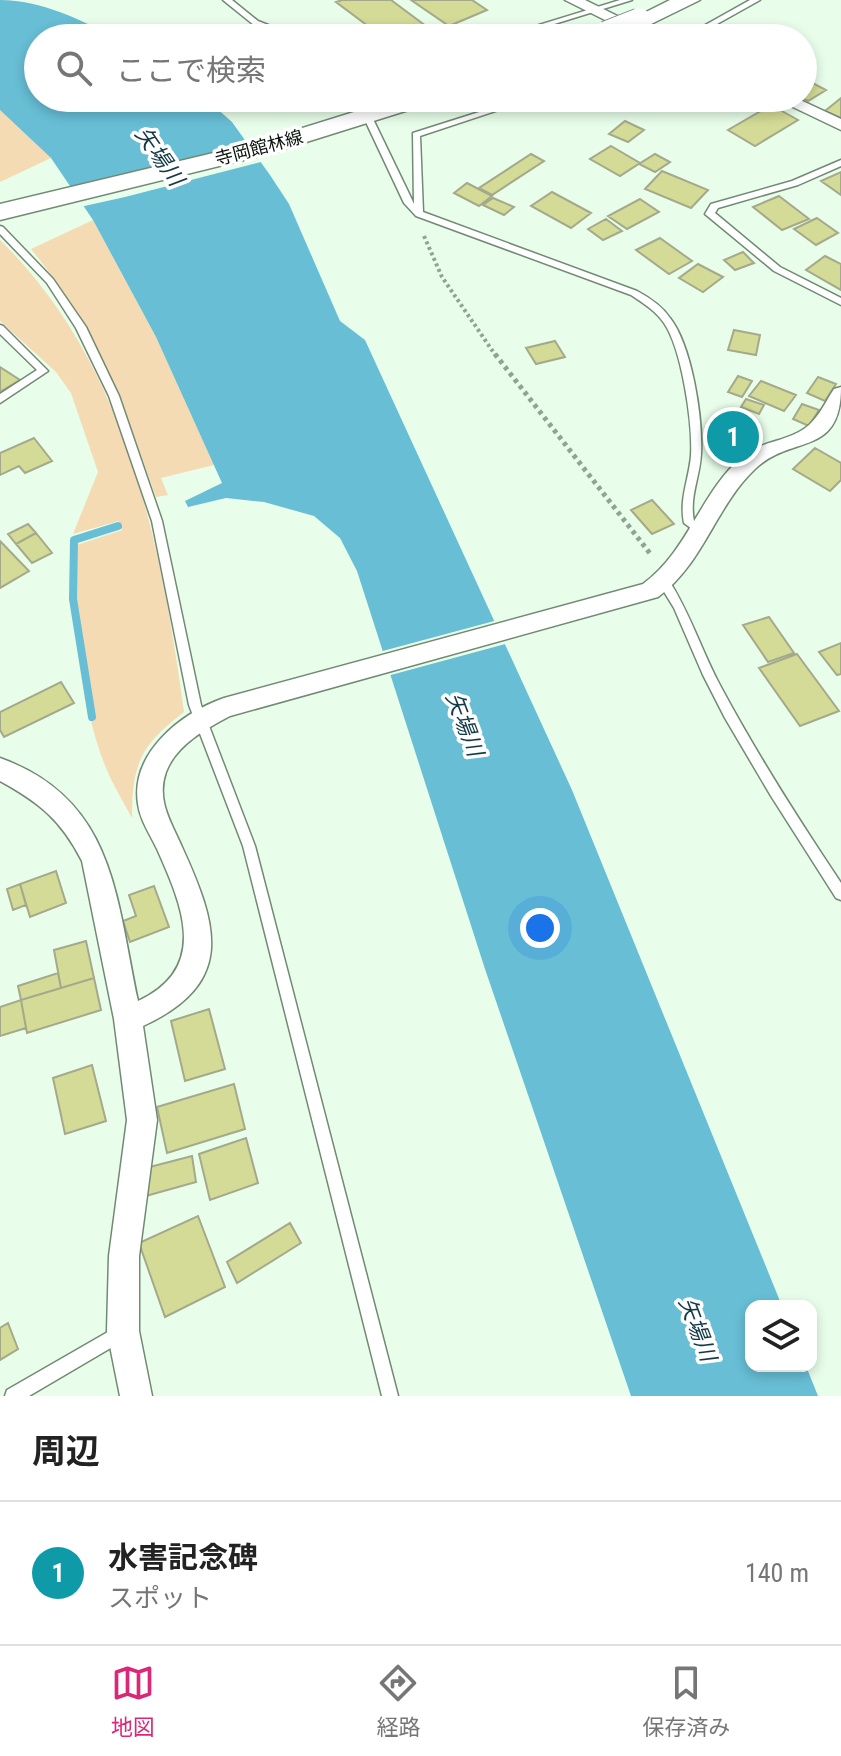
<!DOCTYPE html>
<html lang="ja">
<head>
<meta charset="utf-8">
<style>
  body { margin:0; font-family:"Roboto Condensed","Noto Sans JP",sans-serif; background:#f6f6f6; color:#222 }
  .controls { position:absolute; right:24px; bottom:24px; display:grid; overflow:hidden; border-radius:16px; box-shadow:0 4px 12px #0003 }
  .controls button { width:72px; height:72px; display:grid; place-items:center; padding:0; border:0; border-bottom:2px solid #e0e0e0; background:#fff; color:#222; font:40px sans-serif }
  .you { position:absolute; left:540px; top:928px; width:28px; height:28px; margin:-20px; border:6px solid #fff; border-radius:50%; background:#1a73e8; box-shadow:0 0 0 12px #1a73e833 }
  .badge { display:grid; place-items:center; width:52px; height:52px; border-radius:50%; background:#db2777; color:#fff; font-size:26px; font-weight:700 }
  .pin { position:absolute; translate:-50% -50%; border:4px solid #fff; box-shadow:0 2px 8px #0006 }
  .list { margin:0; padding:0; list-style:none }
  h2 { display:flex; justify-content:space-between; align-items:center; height:104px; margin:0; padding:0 32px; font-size:34px }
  h2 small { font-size:26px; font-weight:400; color:#767676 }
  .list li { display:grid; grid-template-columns:52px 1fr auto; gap:24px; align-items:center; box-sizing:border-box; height:144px; padding:0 32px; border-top:2px solid #e0e0e0 }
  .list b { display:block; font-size:30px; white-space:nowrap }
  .list p { margin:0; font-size:26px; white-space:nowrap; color:#767676 }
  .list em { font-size:26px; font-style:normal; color:#767676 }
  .icon { flex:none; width:44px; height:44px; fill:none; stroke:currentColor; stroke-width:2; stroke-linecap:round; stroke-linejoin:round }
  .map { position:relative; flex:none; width:841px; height:1396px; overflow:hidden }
  .search { position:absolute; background:#fff; box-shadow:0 4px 12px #0003; left:24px; right:24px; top:24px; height:88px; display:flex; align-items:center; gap:20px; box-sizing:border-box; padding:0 28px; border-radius:44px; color:#767676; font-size:30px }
  .sheet { height:248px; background:#fff }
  nav { display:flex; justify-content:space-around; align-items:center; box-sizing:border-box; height:112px; border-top:2px solid #e0e0e0; background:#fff; font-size:22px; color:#767676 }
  nav a { display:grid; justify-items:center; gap:4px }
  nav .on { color:#db2777 }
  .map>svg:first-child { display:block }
</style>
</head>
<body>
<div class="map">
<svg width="841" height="1396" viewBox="0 0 841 1396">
  <rect width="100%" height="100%" fill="#e8feea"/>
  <!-- green -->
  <path fill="#f4dbb4" d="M0,110L51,158L0,182Z
    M93,220L156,337L214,465L161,478L168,495L156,497C121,399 98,331 31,249Z
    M0,240C127,364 161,544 184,712C141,745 132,763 132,818C123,801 113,785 106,768C80,704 73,614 74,546L122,530L119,521L73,534L98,472L71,393L56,372L0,321Z"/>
  <!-- water -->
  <path fill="#67bed5" d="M0,0C42,0 80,20 117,38H38V98H205L232,122L270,175L289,204L340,321L365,340L572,790L782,1306H751V1366H806L818,1396H631L485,969L357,571L340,538L314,516L264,502L226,498L188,507L185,501L222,483L156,337L93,220L51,158L0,110Z"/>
  <!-- pier -->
  <path fill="#e8feea" d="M253,144L265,161L125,197L80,207L68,190Z
    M498,620L509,643L387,676L379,652Z"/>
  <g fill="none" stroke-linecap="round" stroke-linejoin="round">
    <!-- stream -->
    <path stroke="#67bed5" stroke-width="8" d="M92,717L73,599L74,540L118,526"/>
  </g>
  <!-- building -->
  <path fill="#d3db96" stroke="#a5a98b" stroke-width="2" d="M342,0H391L442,38H384L336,2Z
    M411,0H472L487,10L449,26Z
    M803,78L826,90L808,101L802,98Z
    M841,98V118L825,111Z
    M771,105L798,120L755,146L728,130Z
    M625,121L644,130L628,142L609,134Z
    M611,146L640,163L620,176L590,159Z
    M531,154L544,161L492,195L479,188Z
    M655,154L670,162L655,172L639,164Z
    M662,171L708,190L691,208L645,189Z
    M841,172V195L821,181Z
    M467,183L492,196L479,206L454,193Z
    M552,192L591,213L571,228L531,206Z
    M779,196L809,219L782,230L753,207Z
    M493,198L514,207L504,215L483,205Z
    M640,199L659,212L627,229L608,216Z
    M817,218L838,233L816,245L794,229Z
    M606,219L622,231L603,240L588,229Z
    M660,238L692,261L669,274L636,250Z
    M743,252L754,263L735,270L724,260Z
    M825,256L841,264V290L806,270Z
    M698,264L723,277L703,292L679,278Z
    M734,330L760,335L756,355L728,350Z
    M555,341L565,357L536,364L526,348Z
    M0,367L20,380L0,392Z
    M738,376L752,381L742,397L728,392Z
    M818,377L836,384L825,401L807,393Z
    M761,381L796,395L784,411L749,396Z
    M746,399L764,405L759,414L741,407Z
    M802,404L819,410L809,426L793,419Z
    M34,438L52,461L25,473L19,466L0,475V453Z
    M815,448L841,463V480L830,491L793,469Z
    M652,500L674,524L652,534L631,510Z
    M28,524L36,533L16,544L8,534Z
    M36,533L52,553L32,563L16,544Z
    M0,541L29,571L0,588Z
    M769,617L794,653L768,662L743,625Z
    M841,643V674L837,675L819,652Z
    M797,654L839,711L800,726L759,668Z
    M61,682L74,703L4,737L0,730V712Z
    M56,871L66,903L30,917L20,884Z
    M20,884L26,905L13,910L7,889Z
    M154,886L169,927L130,942L123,921L136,916L129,895Z
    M86,941L94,978L61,988L54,950Z
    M58,973L61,988L21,1000L18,986Z
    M94,978L101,1010L27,1033L21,1000Z
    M21,1000L26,1028L0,1036V1007Z
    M209,1009L225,1069L185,1081L171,1021Z
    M92,1065L106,1121L65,1134L53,1078Z
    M234,1084L245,1129L167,1153L157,1107Z
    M246,1138L258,1183L210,1200L199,1154Z
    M192,1156L196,1182L146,1196L142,1169Z
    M198,1216L225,1287L165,1317L139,1243Z
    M290,1223L301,1243L237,1283L227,1262Z
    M8,1323L18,1349L0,1360V1328Z"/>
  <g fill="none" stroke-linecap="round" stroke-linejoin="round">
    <defs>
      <path id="service" d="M223,0H232L258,21L301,38H290L270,30L279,38H270Z
        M620,0H632L509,38H497Z
        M750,0H760L692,38H682Z
        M344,98H353L372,117L414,204L413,133L523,98H535L420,136L423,212L637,291C650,298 662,306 670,318C692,346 703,419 701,454C700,477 689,497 694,521L709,532L708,535H700L684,523C679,499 689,479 691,456C693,424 682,349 664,323C656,311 643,303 631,295L416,216L404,203L364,118Z
        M841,160V166L798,185L718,208L715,213L780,267L841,298V305L774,271L705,214L711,204L792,181Z
        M0,226L3,227L53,279L86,327L119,396L162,521L201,705L255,846L398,1396H382L243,846L189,705L152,521L109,396L76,328L47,283L0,234Z
        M0,325L3,326L48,371L0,403V394L37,370L0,334Z
        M664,578L668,579C691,614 702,653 722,689C758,756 799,820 841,883V900L836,898L771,796L725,718L703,675L674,608L658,582Z
        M120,1325L126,1327L128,1333L126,1339L29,1396H5L7,1390Z"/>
      <path id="minor" d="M565,0H585L662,38H641Z
        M774,98H796L841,119V130Z
        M841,387C841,458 791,434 755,469C715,507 704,563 658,597L230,716C207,728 176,745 166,772C156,800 171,822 182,847C218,926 236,983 143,1026L157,1120L139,1256V1331L152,1396H120L107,1331L109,1256L127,1120L114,1019L82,861C61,820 40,803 0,781V758C115,799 116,898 138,1001C210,968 182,905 157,849C150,834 140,820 138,804C130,753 181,713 224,698L643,584C689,550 700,493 742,457C761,440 790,442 809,425C820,415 826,401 834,389Z"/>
      <path id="secondary" d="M670,0H700L647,26H631L628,21Z
        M399,98H435L431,103L268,154L0,220V204L251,144Z"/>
    </defs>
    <!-- service casing -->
    <use href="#service" stroke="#728a74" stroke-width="3"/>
    <!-- minor casing -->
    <use href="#minor" stroke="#728a74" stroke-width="3"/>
    <!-- secondary casing -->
    <use href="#secondary" stroke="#728a74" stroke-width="3"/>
    <!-- path-far1 -->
    <path stroke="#92a394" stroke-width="4" stroke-dasharray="3 3" stroke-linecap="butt" d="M424,236L442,277L496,356"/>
    <!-- path -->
    <path stroke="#92a394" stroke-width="5" stroke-dasharray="4 4" stroke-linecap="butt" d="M495,354L652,556"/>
    <!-- service -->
    <use href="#service" fill="#fff" fill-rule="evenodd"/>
    <!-- minor -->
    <use href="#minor" fill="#fff" fill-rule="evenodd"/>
    <!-- secondary -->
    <use href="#secondary" fill="#fff" fill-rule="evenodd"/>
    <defs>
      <path id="secondary-bridge" d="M606,34L639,21"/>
    </defs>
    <!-- secondary-bridge casing -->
    <use href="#secondary-bridge" stroke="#728a74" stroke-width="27" stroke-linecap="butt"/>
    <!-- secondary-bridge -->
    <use href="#secondary-bridge" stroke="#fff" stroke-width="25"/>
  </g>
  <g text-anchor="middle" stroke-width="7" stroke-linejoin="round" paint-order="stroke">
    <!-- far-street labels -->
    <g font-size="18" fill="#0a130b" stroke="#fff">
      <text transform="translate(259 148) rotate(-15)" y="6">寺岡館林線</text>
    </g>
    <!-- water labels -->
    <g font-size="22" font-style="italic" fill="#123a45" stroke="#fff">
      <text transform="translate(160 156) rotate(55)" y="8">矢場川</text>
      <text transform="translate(465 724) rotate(69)" y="8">矢場川</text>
      <text transform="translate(698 1329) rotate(69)" y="8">矢場川</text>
    </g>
  </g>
</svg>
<div class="controls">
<button><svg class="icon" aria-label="layers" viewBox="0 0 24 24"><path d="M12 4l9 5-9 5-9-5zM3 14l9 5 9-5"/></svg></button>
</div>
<div class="you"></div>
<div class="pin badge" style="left:733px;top:437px;background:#0f9aa8">1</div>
<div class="search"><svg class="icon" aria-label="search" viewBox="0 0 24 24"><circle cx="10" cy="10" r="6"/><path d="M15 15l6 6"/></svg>ここで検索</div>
</div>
<section class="sheet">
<h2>周辺<small></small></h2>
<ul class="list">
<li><span class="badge" style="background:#0f9aa8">1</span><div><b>水害記念碑</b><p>スポット</p></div><em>140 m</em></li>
</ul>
</section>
<nav>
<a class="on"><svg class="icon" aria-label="map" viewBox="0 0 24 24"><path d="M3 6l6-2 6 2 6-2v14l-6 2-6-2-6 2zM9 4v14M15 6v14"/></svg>地図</a>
<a><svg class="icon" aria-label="directions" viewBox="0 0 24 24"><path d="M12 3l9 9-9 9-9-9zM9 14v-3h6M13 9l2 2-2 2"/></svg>経路</a>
<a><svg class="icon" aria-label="saved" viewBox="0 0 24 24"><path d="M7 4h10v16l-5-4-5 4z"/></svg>保存済み</a>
</nav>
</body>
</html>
